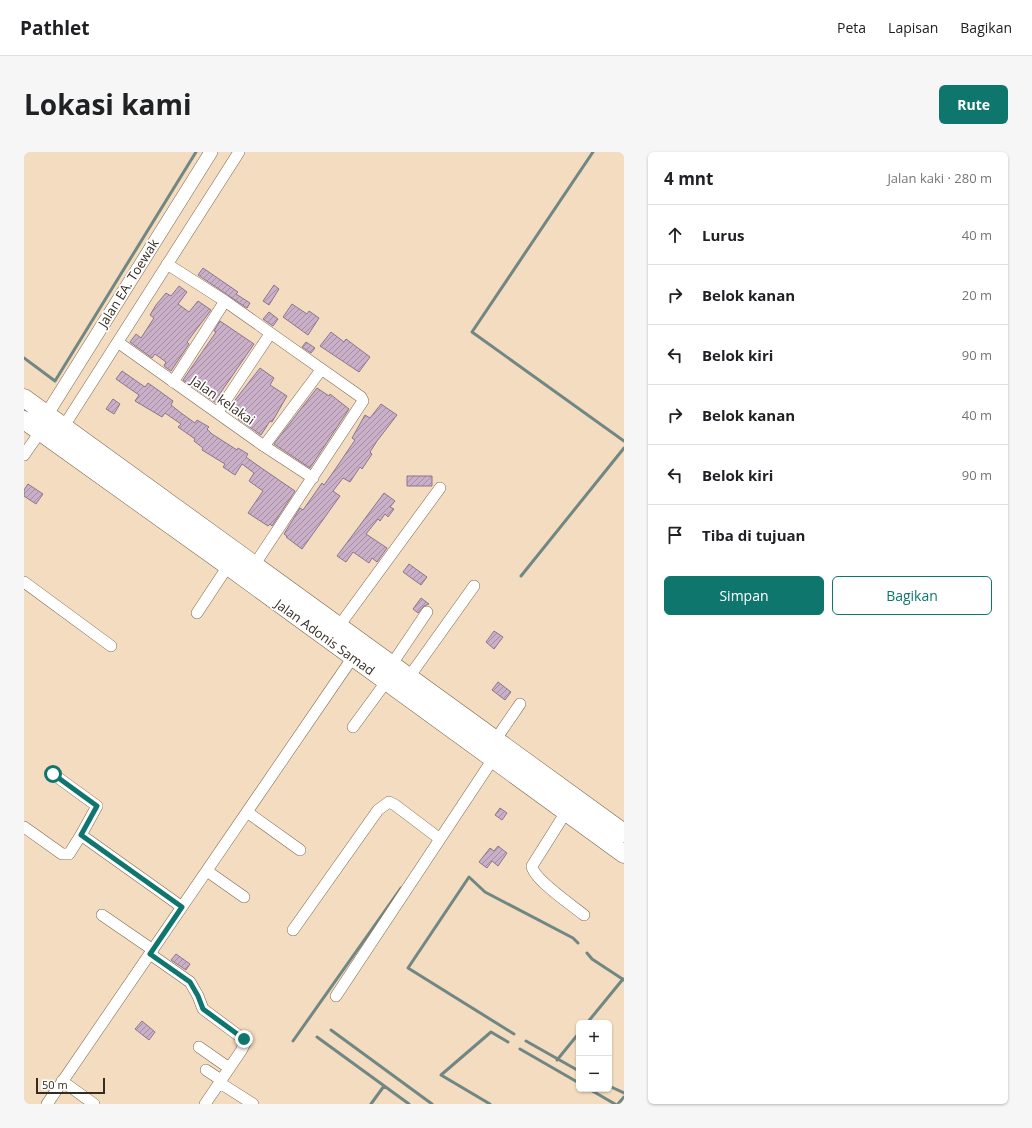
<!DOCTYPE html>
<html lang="id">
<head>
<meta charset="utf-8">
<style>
  body { margin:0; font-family:"Open Sans",sans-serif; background:#f6f6f6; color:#202124 }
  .controls { position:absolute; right:12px; bottom:12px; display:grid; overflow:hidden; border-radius:6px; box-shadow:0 1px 3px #0004 }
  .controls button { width:36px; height:36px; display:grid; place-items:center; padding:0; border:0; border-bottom:1px solid #e0e0e0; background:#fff; color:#202124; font:20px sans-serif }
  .scale { position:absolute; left:12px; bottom:10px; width:69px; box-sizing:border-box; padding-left:4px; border:2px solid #352c21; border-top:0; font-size:11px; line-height:14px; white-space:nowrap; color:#352c21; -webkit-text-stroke:3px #fff; paint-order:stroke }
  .stop { position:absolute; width:12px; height:12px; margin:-9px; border:3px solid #0f766e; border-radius:50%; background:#fff }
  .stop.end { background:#0f766e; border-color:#fff; box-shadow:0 1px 4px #0008 }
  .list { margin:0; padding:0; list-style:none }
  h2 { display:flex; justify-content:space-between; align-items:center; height:52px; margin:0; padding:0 16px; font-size:17px }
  h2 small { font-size:13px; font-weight:400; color:#757577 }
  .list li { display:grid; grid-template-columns:26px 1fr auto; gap:12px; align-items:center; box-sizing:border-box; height:60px; padding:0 16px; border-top:1px solid #e0e0e0 }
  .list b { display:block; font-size:15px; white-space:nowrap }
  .list em { font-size:13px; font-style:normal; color:#757577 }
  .actions { display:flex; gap:8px; padding:12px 16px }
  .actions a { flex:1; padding:9px 0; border:1px solid #0f766e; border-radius:6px; text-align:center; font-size:14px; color:#0f766e }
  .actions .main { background:#0f766e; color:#fff }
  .icon { flex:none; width:22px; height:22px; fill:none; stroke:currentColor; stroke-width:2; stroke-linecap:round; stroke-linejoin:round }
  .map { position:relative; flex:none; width:600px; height:952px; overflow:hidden; border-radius:6px }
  header { display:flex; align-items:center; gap:24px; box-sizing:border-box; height:56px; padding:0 20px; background:#fff; border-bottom:1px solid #e0e0e0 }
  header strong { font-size:19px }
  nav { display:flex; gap:22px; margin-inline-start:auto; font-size:14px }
  .intro { display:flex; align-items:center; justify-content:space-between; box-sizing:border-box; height:96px; padding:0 24px }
  h1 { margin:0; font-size:28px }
  .button { padding:10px 18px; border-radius:6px; background:#0f766e; color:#fff; font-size:14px; font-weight:700 }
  main { display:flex; gap:24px; padding:0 24px }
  aside { flex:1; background:#fff; border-radius:6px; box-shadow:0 1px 3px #0004 }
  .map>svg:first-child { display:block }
</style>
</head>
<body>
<header>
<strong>Pathlet</strong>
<nav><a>Peta</a><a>Lapisan</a><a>Bagikan</a></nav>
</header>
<div class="intro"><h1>Lokasi kami</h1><a class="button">Rute</a></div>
<main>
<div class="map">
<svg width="600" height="952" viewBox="0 0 600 952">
  <defs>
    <pattern id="building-hatch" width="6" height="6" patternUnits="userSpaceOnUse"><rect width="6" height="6" fill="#c9afc8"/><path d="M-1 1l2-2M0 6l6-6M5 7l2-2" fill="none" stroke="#a48fa2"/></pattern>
  </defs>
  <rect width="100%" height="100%" fill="#f3dcbf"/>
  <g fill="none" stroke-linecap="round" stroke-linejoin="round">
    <!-- stream -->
    <path stroke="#708784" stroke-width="3" d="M569,0L448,180L600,289
      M0,206L31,229L172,0
      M497,424L600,296
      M563,801L568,807L600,828
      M563,871L599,827
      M307,878L408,952
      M490,882L384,816L445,725L461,740L549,786L554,791
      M293,885L385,952
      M269,889L377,736
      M502,889L555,919
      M496,897L555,931
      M533,908L555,881
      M585,934L600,941
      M565,937L591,952
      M347,952L360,934
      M466,952L417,923L467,880L484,890
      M594,952L600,945"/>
  </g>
  <!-- building -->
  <path fill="url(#building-hatch)" stroke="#8e758d" d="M179,116L214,140L212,142L226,151L223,156L174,123Z
    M250,133L255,137L245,153L239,149Z
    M155,134L163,140L154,152L165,160L174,149L187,158L163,190L165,192L147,219L140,214L142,210L131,202L128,206L106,190L112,182L117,186L130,166L126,163L132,153L142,141L147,144Z
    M268,152L283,162L285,159L295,166L284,183L259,165Z
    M245,160L254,167L249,174L239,167Z
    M196,169L230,192L195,243L196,244L192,251L159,228L192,180L190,179Z
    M307,180L320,190L322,187L346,205L335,220L296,194Z
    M282,190L291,196L287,201L278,195Z
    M236,216L250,226L246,233L263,244L248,270L246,269L237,283L214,267L219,259L208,252Z
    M98,219L121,235L124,231L134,238L149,249L147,253L157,261L171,271L173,268L185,275L183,277L188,282L213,298L214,296L224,302L222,305L233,313L271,339L248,374L246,372L244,374L224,361L239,339L225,329L230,321L218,312L211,323L199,315L201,312L178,298L179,296L170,289L171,287L154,275L157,272L141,261L138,265L111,249L115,243L92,227Z
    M293,236L305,244L306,242L325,257L286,316L250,292Z
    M89,247L96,252L90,262L82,257Z
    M357,252L373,263L353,289L346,300L348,302L338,317L336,315L326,330L319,326L309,339L316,344L278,397L262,385L263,384L260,382L276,356L279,358L298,331L300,333L310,319L331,288L328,286L341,263L346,266Z
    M383,324H408V334H383Z
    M4,332L19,342L12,352L0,344V338Z
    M360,341L371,349L366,355L370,357L364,365L361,362L356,369L354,367L342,382L363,396L353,410L348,406L345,411L329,400L322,410L313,404Z
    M385,412L403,425L397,433L379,420Z
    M397,446L405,452L400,454L394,461L389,457Z
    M470,479L479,485L470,497L462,490Z
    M474,530L487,540L481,548L468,538Z
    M476,656L483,661L478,668L471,663Z
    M474,694L483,701L474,714L468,709L463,716L455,710L466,696L470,699Z
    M152,802L166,812L162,818L147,808Z
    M118,869L131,880L125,888L111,877Z"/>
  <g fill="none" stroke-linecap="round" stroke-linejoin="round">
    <defs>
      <path id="minor" d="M143,112L201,149L337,245L339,249L231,412
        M95,191L240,294L289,326
        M149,230L201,149
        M194,260L246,182
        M40,274L215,0
        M240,294L297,218
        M0,303L16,280
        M0,430L87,494
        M173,461L204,414
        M315,474L416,336
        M368,512L403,460
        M385,525L450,434
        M329,575L362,530
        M472,587L496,552
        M29,622L73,654L57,683L158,755
        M223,660L276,698
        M542,660L508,714C509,727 549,754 560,763
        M0,675L38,702H45L57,683
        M183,719L220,745
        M78,763L129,798
        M269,778L354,658L365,650L371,653L416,687
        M126,802L166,830L174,844L179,857L222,889L217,899L181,952
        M312,844L469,607
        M175,895L205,916
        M182,918L197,928
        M38,929L70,952
        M196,931L229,952
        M23,952L329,505"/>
      <path id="tertiary" d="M23,262L187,0"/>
      <path id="trunk" d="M0,246L600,681
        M0,268L204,414L600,702"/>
    </defs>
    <!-- minor casing -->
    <use href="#minor" stroke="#7c684e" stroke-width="12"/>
    <!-- tertiary casing -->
    <use href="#tertiary" stroke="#7c684e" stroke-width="14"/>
    <!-- trunk casing -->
    <use href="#trunk" stroke="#7c684e" stroke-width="19"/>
    <!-- minor -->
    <use href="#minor" stroke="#fff" stroke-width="11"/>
    <!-- tertiary -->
    <use href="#tertiary" stroke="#fff" stroke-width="13"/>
    <!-- trunk -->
    <use href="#trunk" stroke="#fff" stroke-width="18"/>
  </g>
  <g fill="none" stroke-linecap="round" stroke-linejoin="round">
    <!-- route -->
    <path stroke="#0f766e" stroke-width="5" d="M29,622L73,654L57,683L158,755L126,802L166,830L174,844L179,857L220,887"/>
  </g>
  <g text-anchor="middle" stroke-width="3.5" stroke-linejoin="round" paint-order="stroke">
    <!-- street labels -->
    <g font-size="13" fill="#352c21" stroke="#fff">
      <text transform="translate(104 131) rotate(-58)" y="5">Jalan EA. Toewak</text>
      <text transform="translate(199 248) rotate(35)" y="5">Jalan kelakai</text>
      <text transform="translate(301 485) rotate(36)" y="5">Jalan Adonis Samad</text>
    </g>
  </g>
</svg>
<div class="controls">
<button>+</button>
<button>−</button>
</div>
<div class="scale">50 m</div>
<div class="stop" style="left:29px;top:622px"></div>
<div class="stop end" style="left:220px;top:887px"></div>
</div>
<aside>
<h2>4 mnt<small>Jalan kaki · 280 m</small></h2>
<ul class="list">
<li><svg class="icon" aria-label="ahead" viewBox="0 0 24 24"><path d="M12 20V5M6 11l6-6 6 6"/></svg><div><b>Lurus</b></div><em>40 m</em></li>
<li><svg class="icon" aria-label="right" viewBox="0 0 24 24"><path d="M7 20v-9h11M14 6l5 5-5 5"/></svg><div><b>Belok kanan</b></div><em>20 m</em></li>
<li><svg class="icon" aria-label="left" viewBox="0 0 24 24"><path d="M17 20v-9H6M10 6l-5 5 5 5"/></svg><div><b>Belok kiri</b></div><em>90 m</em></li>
<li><svg class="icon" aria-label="right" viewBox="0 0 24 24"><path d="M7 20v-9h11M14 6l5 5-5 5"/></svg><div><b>Belok kanan</b></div><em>40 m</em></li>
<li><svg class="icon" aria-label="left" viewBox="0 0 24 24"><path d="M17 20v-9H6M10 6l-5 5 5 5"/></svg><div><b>Belok kiri</b></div><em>90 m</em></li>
<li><svg class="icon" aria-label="arrive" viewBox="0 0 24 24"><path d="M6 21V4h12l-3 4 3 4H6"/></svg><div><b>Tiba di tujuan</b></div></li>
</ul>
<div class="actions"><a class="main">Simpan</a><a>Bagikan</a></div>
</aside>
</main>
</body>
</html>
